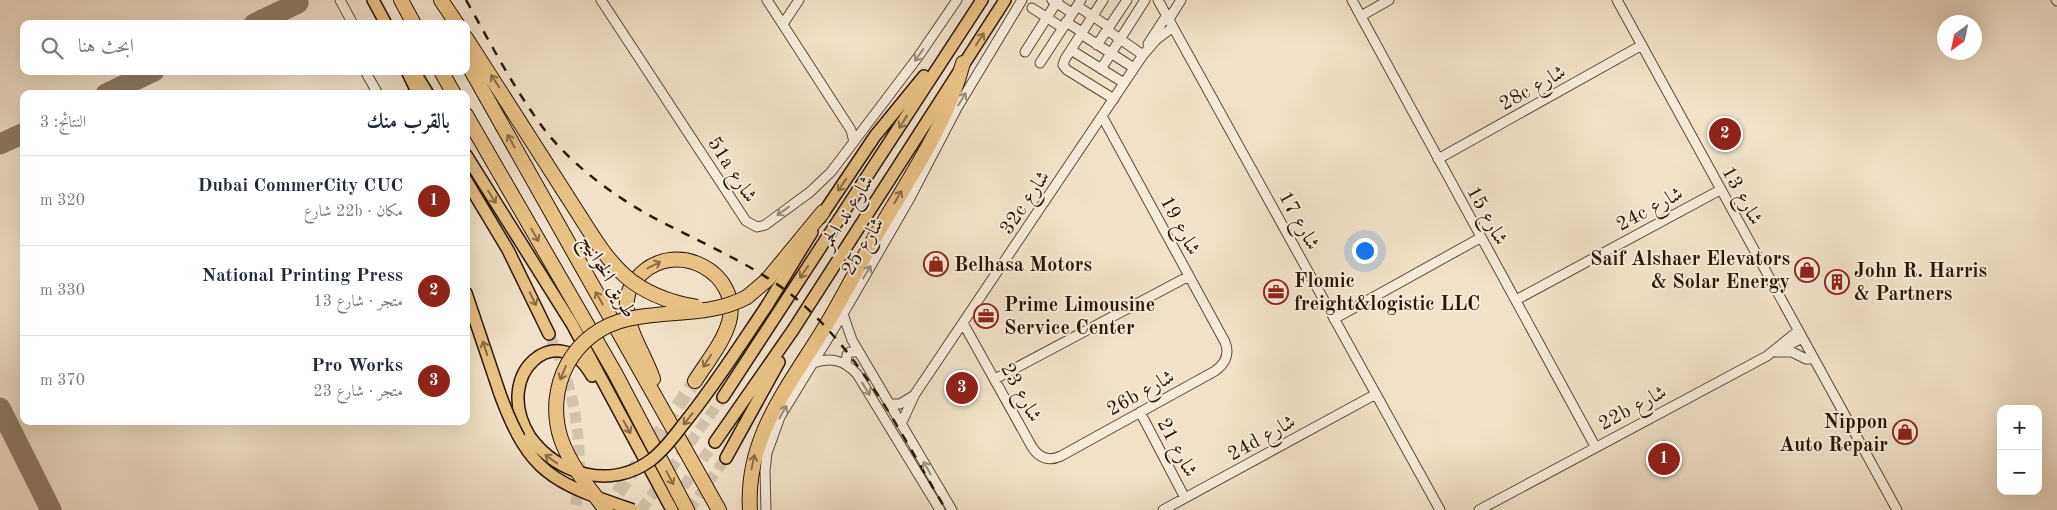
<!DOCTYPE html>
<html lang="ar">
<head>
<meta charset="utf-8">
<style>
  body { margin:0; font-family:"Old Standard TT",Amiri,serif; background:#f2f2f3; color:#1f2937; direction:rtl }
  .controls { position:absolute; right:15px; bottom:15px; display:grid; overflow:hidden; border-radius:10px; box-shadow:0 5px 20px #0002 }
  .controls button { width:45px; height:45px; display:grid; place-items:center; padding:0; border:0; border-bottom:1px solid #e0e1e3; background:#fff; color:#1f2937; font:25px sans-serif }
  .compass { position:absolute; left:1937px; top:15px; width:45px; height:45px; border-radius:50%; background:#fff; box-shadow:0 5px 20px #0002; rotate:213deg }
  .you { position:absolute; left:1364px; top:250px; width:18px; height:18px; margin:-12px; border:4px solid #fff; border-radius:50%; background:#1a73e8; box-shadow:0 0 0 8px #1a73e833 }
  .badge { display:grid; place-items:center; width:32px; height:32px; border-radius:50%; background:#8f2418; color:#fff; font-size:16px; font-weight:700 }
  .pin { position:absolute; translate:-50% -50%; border:2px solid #fff; box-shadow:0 1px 5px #0006 }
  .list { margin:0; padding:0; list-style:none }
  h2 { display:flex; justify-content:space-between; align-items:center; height:65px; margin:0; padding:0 20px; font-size:21px }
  h2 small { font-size:16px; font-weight:400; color:#747a83 }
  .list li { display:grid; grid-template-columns:32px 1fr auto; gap:15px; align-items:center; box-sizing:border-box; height:90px; padding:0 20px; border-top:1px solid #e0e1e3 }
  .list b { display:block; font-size:19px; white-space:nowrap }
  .list p { margin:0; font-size:16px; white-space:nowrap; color:#747a83 }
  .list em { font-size:16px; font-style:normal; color:#747a83 }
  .icon { flex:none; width:28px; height:28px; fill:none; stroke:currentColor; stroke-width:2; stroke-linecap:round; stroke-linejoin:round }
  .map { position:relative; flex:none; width:2057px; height:510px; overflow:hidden; direction:ltr }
  .search { position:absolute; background:#fff; box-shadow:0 5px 20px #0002; left:20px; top:20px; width:450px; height:55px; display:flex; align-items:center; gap:12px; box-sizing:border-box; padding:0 18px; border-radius:10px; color:#747a83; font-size:19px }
  .panel { position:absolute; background:#fff; box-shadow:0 5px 20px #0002; left:20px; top:90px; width:450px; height:335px; border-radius:10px; direction:rtl }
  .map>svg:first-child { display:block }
</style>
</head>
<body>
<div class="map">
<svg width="2057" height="510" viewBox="0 0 2057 510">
  <rect width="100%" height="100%" fill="#f1e2c9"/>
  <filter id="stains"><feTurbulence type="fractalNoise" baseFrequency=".004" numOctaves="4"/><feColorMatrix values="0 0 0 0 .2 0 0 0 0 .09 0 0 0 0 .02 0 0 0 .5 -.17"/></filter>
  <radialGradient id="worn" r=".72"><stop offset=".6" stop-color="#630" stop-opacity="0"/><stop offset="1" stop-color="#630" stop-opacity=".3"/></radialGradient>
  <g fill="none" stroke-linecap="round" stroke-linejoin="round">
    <!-- taxiway -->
    <path stroke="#8e7c68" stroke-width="21" d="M254,24L298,3
      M106,94L154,71
      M0,144L24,133
      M0,408L51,510"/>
    <!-- major-tunnel -->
    <path stroke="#d3c3ac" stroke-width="11" stroke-dasharray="11 5.5" stroke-linecap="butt" d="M549,334C575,389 586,449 575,510
      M674,500L715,442
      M641,510L723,397
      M689,510L726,458"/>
    <!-- highway-tunnel -->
    <path stroke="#d3c3ac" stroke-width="14" stroke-dasharray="14 7" stroke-linecap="butt" d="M606,510L695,381"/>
    <defs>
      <path id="minor" d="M340,0L353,24
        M601,0L746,221L757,227L765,225L810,192L831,172L918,57L957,0
        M767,0L851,130L854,142
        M1052,0L1072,13
        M1103,0L1065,59L1063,65L1067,70L1114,99
        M1158,0L1440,510
        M1352,0L1595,446
        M1617,0L1897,510
        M2056,0L2057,1
        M1077,6L1109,27
        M1032,8L1063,28
        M1361,16L1389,0
        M1169,19L1181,0
        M1066,22L1082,32
        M783,24L799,0
        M1107,30L1143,55
        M1081,34L1134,68
        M1148,44L1167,15
        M1097,45L1127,0
        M1071,50L1124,83
        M1025,52L1058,0
        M1040,63L1081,0
        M1101,69L1145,0
        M365,71L378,94
        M1438,159L1642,45
        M1516,300L1720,190
        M843,314L852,340L952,510
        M1334,319L1480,238
        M963,323L1032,447C1039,458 1049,462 1061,456L1215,371C1225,364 1230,354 1225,342L1102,116
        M1778,351L1802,338
        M1776,352H1792L1806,359H1814
        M813,363C831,357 844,360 857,374L940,510
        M846,364L847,355L850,352H859
        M995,379L1189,276
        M890,404H900L913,396
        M1140,412L1185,498
        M901,424L915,394L1143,55L1156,40L1173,27
        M766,510L765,471L767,453L780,417L843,314L910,198L957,108L1022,0
        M1163,510L1376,394
        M1479,510L1767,356L1798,331"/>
      <path id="major" d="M373,0L386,24
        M407,71L418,94
        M414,71L428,94
        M466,155L572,324L672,510
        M466,180L508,250L549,334
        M820,218L875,136L924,76
        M466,293L500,394
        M766,307L812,232
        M723,397L982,0
        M530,437C490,372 560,317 592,376
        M715,442L793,330L1005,0
        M726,458L779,362"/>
      <path id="highway" d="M401,0L414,24
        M441,0L457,24
        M466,38L567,196
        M466,61L719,510
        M441,71L454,94
        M466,115L615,373L687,510
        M747,297L767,280L823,212
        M653,379C644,352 625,329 627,300C628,290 634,280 641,274C677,239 742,273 729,322C723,343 707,362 695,381
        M750,510C745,435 792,383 828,322C847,290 863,257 882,225C912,174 948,121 963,63"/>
    </defs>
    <!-- minor casing -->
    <use href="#minor" stroke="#5c4938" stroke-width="11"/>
    <!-- major casing -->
    <use href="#major" stroke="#2a1607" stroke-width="14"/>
    <!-- highway casing -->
    <use href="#highway" stroke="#2a1607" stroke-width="16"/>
    <!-- minor -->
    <use href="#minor" stroke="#f6ecdc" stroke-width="9"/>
    <!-- major -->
    <use href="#major" stroke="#e8c184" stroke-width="11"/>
    <!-- highway -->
    <use href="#highway" stroke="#e8c184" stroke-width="14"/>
    <!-- rail -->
    <path stroke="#2a1607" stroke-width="2.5" stroke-dasharray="9 9" stroke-linecap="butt" d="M466,0C491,44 514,89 544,129C570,163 609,192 645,213C695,241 756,264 799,301C864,358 903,437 946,510"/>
    <defs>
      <path id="major-bridge" d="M500,394C530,476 555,483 633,510
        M530,437C558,475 611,490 651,460C663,451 673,438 682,426C713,388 739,347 766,307"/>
      <path id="highway-bridge" d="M567,196C606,256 621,294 697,307
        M606,510C589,488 570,465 561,439C544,387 573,331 628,319C667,310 710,317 747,297"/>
    </defs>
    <!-- major-bridge casing -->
    <use href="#major-bridge" stroke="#2a1607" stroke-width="14" stroke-linecap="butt"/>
    <!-- highway-bridge casing -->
    <use href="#highway-bridge" stroke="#2a1607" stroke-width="16" stroke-linecap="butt"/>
    <!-- major-bridge -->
    <use href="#major-bridge" stroke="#e8c184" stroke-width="11"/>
    <!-- highway-bridge -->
    <use href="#highway-bridge" stroke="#e8c184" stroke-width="14"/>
  </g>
  <!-- one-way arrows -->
  <defs><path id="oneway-shaft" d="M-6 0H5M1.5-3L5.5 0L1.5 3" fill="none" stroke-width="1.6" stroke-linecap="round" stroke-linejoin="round" transform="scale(1.25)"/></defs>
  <g stroke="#896c46">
    <use href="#oneway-shaft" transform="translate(980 39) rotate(-57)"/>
    <use href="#oneway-shaft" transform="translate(495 81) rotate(-123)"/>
    <use href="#oneway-shaft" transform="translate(903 122) rotate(122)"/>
    <use href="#oneway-shaft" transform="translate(511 141) rotate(-119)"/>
    <use href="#oneway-shaft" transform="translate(842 185) rotate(125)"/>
    <use href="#oneway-shaft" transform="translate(492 197) rotate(58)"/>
    <use href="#oneway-shaft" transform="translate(898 197) rotate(-60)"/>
    <use href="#oneway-shaft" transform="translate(535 235) rotate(60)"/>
    <use href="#oneway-shaft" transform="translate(654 265) rotate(-27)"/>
    <use href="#oneway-shaft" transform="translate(804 272) rotate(124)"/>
    <use href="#oneway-shaft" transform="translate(599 298) rotate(-120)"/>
    <use href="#oneway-shaft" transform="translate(533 299) rotate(64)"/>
    <use href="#oneway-shaft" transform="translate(485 348) rotate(-108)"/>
    <use href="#oneway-shaft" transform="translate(707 361) rotate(123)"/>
    <use href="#oneway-shaft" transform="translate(563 373) rotate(112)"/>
    <use href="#oneway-shaft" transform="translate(688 419) rotate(129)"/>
    <use href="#oneway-shaft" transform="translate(627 427) rotate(61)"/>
    <use href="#oneway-shaft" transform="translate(551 459) rotate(-144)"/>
    <use href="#oneway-shaft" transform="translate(753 462) rotate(-78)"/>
    <use href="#oneway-shaft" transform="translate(670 478) rotate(62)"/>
  </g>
  <g stroke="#9a8c7c">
    <use href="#oneway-shaft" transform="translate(919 55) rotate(125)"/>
    <use href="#oneway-shaft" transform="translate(962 99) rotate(-59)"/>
    <use href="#oneway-shaft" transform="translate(783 211) rotate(144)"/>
    <use href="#oneway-shaft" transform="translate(867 272) rotate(-59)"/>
    <use href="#oneway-shaft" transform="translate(866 389) rotate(58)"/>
    <use href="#oneway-shaft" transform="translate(783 412) rotate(-61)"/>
    <use href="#oneway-shaft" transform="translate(927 468) rotate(-120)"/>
  </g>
  <!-- icons -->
  <defs>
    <symbol id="shop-ring" viewBox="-11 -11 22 22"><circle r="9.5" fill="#f6ecdc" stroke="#8f2418" stroke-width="1.5"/><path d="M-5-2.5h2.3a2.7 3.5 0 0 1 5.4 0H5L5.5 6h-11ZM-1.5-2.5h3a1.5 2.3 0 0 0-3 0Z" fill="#8f2418"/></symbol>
    <symbol id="building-ring" viewBox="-11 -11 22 22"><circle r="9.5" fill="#f6ecdc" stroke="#8f2418" stroke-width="1.5"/><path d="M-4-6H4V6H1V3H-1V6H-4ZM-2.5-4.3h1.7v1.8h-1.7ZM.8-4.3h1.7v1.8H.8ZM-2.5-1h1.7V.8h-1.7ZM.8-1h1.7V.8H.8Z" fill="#8f2418"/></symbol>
    <symbol id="office-ring" viewBox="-11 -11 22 22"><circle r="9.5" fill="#f6ecdc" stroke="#8f2418" stroke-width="1.5"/><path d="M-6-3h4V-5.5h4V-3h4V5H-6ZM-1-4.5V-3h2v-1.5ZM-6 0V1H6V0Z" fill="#8f2418"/></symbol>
  </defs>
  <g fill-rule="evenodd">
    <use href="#shop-ring" x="922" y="250" width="28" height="28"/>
    <use href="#shop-ring" x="1793" y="256" width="28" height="28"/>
    <use href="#building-ring" x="1823" y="268" width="28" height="28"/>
    <use href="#office-ring" x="1262" y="278" width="28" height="28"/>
    <use href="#office-ring" x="972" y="302" width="28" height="28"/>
    <use href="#shop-ring" x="1891" y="418" width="28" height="28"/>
  </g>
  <g text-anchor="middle" stroke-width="4" stroke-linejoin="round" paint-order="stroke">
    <!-- street labels -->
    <g font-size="20" fill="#2a1607" stroke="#f6ecdc">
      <text transform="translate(1532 87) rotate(-29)" y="7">28c شارع</text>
      <text transform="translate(733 169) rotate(57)" y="7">51a شارع</text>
      <text transform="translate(1743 195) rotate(61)" y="7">شارع 13</text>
      <text transform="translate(1024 202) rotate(-56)" y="7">32c شارع</text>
      <text transform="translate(1649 208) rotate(-28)" y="7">24c شارع</text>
      <text transform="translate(846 212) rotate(-58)" y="7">شارع ند الحمر</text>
      <text transform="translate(1488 215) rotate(61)" y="7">شارع 15</text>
      <text transform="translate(1300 220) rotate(61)" y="7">شارع 17</text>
      <text transform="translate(1181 225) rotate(62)" y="7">شارع 19</text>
      <text transform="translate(862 246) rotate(-59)" y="7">شارع 25</text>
      <text transform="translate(609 276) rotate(60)" y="7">طريق الخوانيج</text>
      <text transform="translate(1022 392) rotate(61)" y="7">شارع 23</text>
      <text transform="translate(1140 392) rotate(-29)" y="7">26b شارع</text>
      <text transform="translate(1632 407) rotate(-28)" y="7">22b شارع</text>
      <text transform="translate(1261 437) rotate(-29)" y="7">24d شارع</text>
      <text transform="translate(1178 447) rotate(62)" y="7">شارع 21</text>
    </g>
    <!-- poi labels -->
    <g font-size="20" font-weight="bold" fill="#2a1607" stroke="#f6ecdc" text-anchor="start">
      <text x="1790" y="265" text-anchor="end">Saif Alshaer Elevators<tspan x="1790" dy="23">&amp; Solar Energy</tspan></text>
      <text x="954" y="271">Belhasa Motors</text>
      <text x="1854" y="277">John R. Harris<tspan x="1854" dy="23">&amp; Partners</tspan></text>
      <text x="1294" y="287">Flomic<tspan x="1294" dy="23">freight&amp;logistic LLC</tspan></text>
      <text x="1004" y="311">Prime Limousine<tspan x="1004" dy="23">Service Center</tspan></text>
      <text x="1888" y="428" text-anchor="end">Nippon<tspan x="1888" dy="23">Auto Repair</tspan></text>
    </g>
  </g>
  <rect width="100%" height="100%" filter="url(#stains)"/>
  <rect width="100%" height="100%" fill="url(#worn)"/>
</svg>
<div class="controls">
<button>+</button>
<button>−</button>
</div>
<svg class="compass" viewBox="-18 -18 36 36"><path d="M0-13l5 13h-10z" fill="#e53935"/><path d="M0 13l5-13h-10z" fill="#747a83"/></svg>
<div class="you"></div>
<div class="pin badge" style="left:1664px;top:459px">1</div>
<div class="pin badge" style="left:1725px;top:134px">2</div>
<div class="pin badge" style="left:962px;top:388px">3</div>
<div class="search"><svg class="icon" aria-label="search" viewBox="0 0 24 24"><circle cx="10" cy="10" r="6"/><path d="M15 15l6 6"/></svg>ابحث هنا</div>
<section class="panel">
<h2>بالقرب منك<small>النتائج: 3</small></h2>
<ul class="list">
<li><span class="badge">1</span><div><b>Dubai CommerCity CUC</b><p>مكان · 22b شارع</p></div><em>320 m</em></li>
<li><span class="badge">2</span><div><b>National Printing Press</b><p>متجر · شارع 13</p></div><em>330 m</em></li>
<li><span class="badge">3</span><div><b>Pro Works</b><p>متجر · شارع 23</p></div><em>370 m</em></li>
</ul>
</section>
</div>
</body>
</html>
